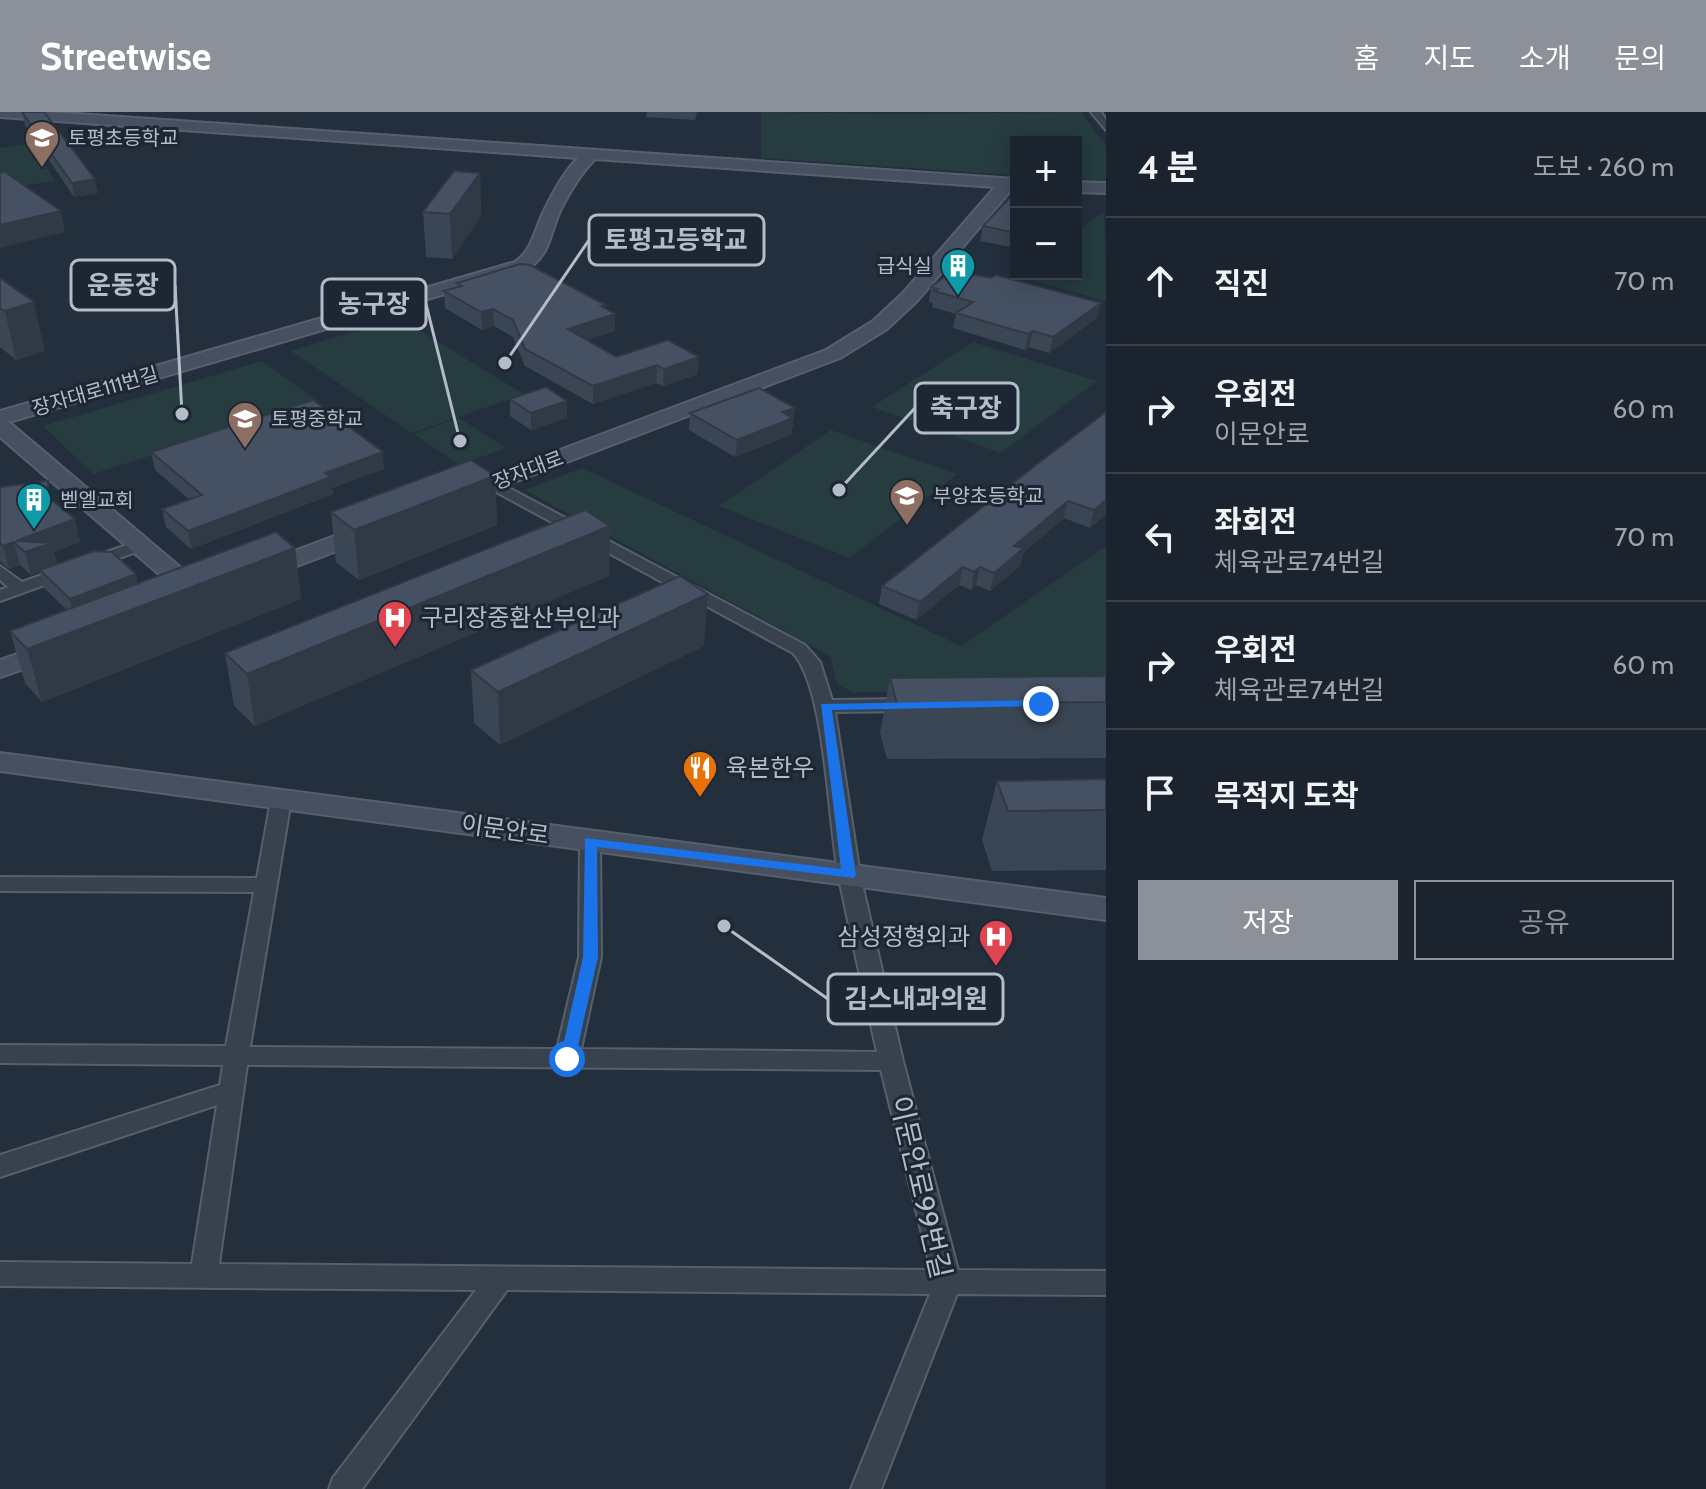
<!DOCTYPE html>
<html lang="ko">
<head>
<meta charset="utf-8">
<style>
  body { margin:0; font-family:Cabin,"Noto Sans KR",sans-serif; background:#242b36; color:#f1f3f6 }
  .controls { position:absolute; right:24px; top:24px; display:grid; overflow:hidden; border-radius:0px; box-shadow:0 4px 20px #0003 }
  .controls button { width:72px; height:72px; display:grid; place-items:center; padding:0; border:0; border-bottom:2px solid #39404a; background:#1b232e; color:#f1f3f6; font:40px sans-serif }
  .stop { position:absolute; width:24px; height:24px; margin:-18px; border:6px solid #1a73e8; border-radius:50%; background:#fff }
  .stop.end { background:#1a73e8; border-color:#fff; box-shadow:0 2px 8px #0008 }
  .list { margin:0; padding:0; list-style:none }
  h2 { display:flex; justify-content:space-between; align-items:center; height:104px; margin:0; padding:0 32px; font-size:34px }
  h2 small { font-size:26px; font-weight:400; color:#a0a4aa }
  .list li { display:grid; grid-template-columns:52px 1fr auto; gap:24px; align-items:center; box-sizing:border-box; height:128px; padding:0 32px; border-top:2px solid #39404a }
  .list b { display:block; font-size:30px; white-space:nowrap }
  .list p { margin:0; font-size:26px; white-space:nowrap; color:#a0a4aa }
  .list em { font-size:26px; font-style:normal; color:#a0a4aa }
  .actions { display:flex; gap:16px; padding:24px 32px }
  .actions a { flex:1; padding:18px 0; border:2px solid #8c9099; border-radius:0px; text-align:center; font-size:28px; color:#8c9099 }
  .actions .main { background:#8c9099; color:#fff }
  .icon { flex:none; width:44px; height:44px; fill:none; stroke:currentColor; stroke-width:2; stroke-linecap:round; stroke-linejoin:round }
  .map { position:relative; flex:none; width:1106px; height:1377px; overflow:hidden }
  header { display:flex; align-items:center; gap:48px; box-sizing:border-box; height:112px; padding:0 40px; background:#8c9099; color:#fff }
  header strong { font-size:38px }
  nav { display:flex; gap:44px; margin-inline-start:auto; font-size:28px }
  main { display:flex }
  aside { flex:1; background:#1b232e }
  .map>svg:first-child { display:block }
</style>
</head>
<body>
<header>
<strong>Streetwise</strong>
<nav><a>홈</a><a>지도</a><a>소개</a><a>문의</a></nav>
</header>
<main>
<div class="map">
<svg width="1106" height="1377" viewBox="0 0 1106 1377">
  <rect width="100%" height="100%" fill="#242f3e"/>
  <!-- green -->
  <path fill="#263c3f" d="M761,0L898,2L1081,0L1106,34V70L1076,67V30H1016V63L761,46Z
    M31,31L55,69L0,77V36Z
    M1104,100L1106,189L1013,163L1076,162V119Z
    M398,206H399L524,282L412,321L291,239Z
    M973,230L1097,269L1001,341L872,295Z
    M262,249L319,290L93,362L43,314Z
    M459,306L506,336L460,353L414,322Z
    M831,318L957,362L850,446L719,394Z
    M582,356L961,534L1106,434V580H852L837,572L830,544L525,378Z"/>
  <g fill="none" stroke-linecap="round" stroke-linejoin="round">
    <defs>
      <path id="street" d="M1091,0H1101L1106,8V18Z
        M492,367L805,533L820,550L832,588L910,587L919,593L910,599L835,600L860,763L903,949L958,1158L1106,1159V1183L957,1182L881,1377H851L930,1182L507,1178L362,1377H329L333,1366L476,1178L0,1174V1150L192,1152L217,993L0,1065V1043L220,973L223,953L0,951V933L226,934L254,780L0,779V765L257,766L271,688L281,681L291,688L250,935L557,937L579,845L580,729L590,722L600,729L601,845L581,937L877,940C864,882 851,824 839,766C828,712 826,577 793,541L487,375L484,372ZM247,953L881,958L931,1158L219,1152Z
        M138,429L144,431V437L0,489V478L8,475L0,468V454L22,470Z"/>
      <path id="secondary" d="M0,0H49L1016,67V77H1012L917,189L887,217L840,246L459,391L451,389L447,384L451,379L826,238L873,209L903,181L995,75L595,47C580,62 569,81 560,99C549,124 551,141 527,158L9,310L207,478L211,483L207,488H189L0,325V299L515,150C532,138 534,120 543,101C552,82 563,61 578,46L0,5Z
        M1076,70L1106,71V81L1076,80Z
        M373,410L381,412L385,417L381,422L266,466H248L245,461L248,456Z
        M55,529L64,531L68,537L64,543L0,565V548Z
        M0,641L1106,786V808L0,659Z"/>
    </defs>
    <!-- street casing -->
    <use href="#street" stroke="#565f6c" stroke-width="4"/>
    <!-- secondary casing -->
    <use href="#secondary" stroke="#565f6c" stroke-width="4"/>
    <!-- street -->
    <use href="#street" fill="#38414e" fill-rule="evenodd"/>
    <!-- secondary -->
    <use href="#secondary" fill="#465061" fill-rule="evenodd"/>
  </g>
  <!-- wall -->
  <path fill="#3b4654" d="M22,0L98,81L74,85L25,13Z
    M647,0H697L695,8L646,5Z
    M480,61L481,104L452,147L426,145L423,100Z
    M1016,81V136L980,129L983,114Z
    M0,166L45,239L16,248L0,235Z
    M457,171L605,197L615,219L587,228L616,245L668,228L698,262L663,274L656,271L593,292L525,254L513,225L494,214L482,218L445,196L444,179L457,175Z
    M931,175L1101,191L1097,206L1049,241L1029,235L1025,238L953,216L956,202L932,195L933,191L929,190Z
    M510,287L567,306L531,318L510,304Z
    M690,301L793,312L791,323L735,345L689,318Z
    M151,340L384,357L332,376L333,382L191,437L166,415L162,397L190,388L155,358Z
    M1041,349L1106,402L1090,416L1064,406L1023,441L1020,454L990,479L976,473L971,478L959,473L916,508L879,492L882,474Z
    M495,364L497,413L359,468L336,450L331,400Z
    M0,375L52,388L80,430L54,440L57,452L138,471L295,436L301,487L42,590L25,571L10,519L67,498L44,476L40,460L31,463L20,453L9,457L0,449Z
    M610,414L609,464L255,614L234,594L225,541Z
    M704,534L500,633L474,611L471,558Z
    M1106,564V646L887,647L880,621L890,566Z
    M1106,667V758L992,759L982,728L997,669Z"/>
  <!-- shaded-wall -->
  <path fill="#303945" d="M480,61L481,104L452,147L450,102Z
    M95,67L98,81L74,85L72,71Z
    M61,99L65,120L0,136V113Z
    M34,190L45,239L16,248L5,199Z
    M1101,191L1097,206L1049,241L1053,225Z
    M606,193L605,205L615,202V219L568,234V217L601,194Z
    M493,197L494,214L482,218L481,200Z
    M1033,219L1029,235L1025,238L1028,222Z
    M699,245L698,262L663,274L664,257Z
    M657,253L656,271L593,292V274Z
    M567,289V306L531,318V301Z
    M795,296L791,323L735,345L737,328L782,300Z
    M383,340L384,357L332,376L333,382L191,437L188,419L325,361Z
    M495,364L497,413L359,468L354,418Z
    M1106,388V402L1090,416L1094,398Z
    M1068,389L1064,406L1023,441L1020,454L990,479L994,461L1014,434Z
    M75,407L80,430L54,440L58,454L40,458V460L31,463L25,440L16,429Z
    M610,414L609,464L255,614L247,562Z
    M14,430L20,453L9,457L3,434Z
    M295,436L301,487L42,590L27,537Z
    M963,455L959,473L916,508L920,490Z
    M980,455L976,473L971,478L974,460Z
    M136,462L140,480L75,506L70,487Z
    M708,482L704,534L500,633L498,580Z"/>
  <!-- building -->
  <path fill="#455162" stroke="#303945" stroke-width="2" d="M22,0H44L95,67L72,71Z
    M454,59L480,61L450,102L423,100Z
    M5,60L61,99L0,113V61Z
    M1014,81H1016V121L983,114Z
    M520,152L530,153L606,193L601,194L615,202L568,217L616,245L668,228L699,245L664,257L657,253L593,274L525,237L513,208L493,197L481,200L444,179L462,174L457,171Z
    M952,159L991,166L996,163L1101,191L1053,225L1033,219L1028,222L956,201L973,190L934,179L938,177L931,175Z
    M0,166L34,190L5,199L0,196Z
    M546,275L567,289L531,301L510,287Z
    M759,276L795,296L782,300L793,306L737,328L690,301Z
    M313,288L383,340L325,361L331,365L188,419L162,397L202,383L151,340Z
    M1106,300V388L1094,398L1068,389L1014,434L1024,436L994,461L980,455L974,460L963,455L920,490L882,474L1041,349Z
    M471,348L495,364L354,418L331,400Z
    M48,369V385L75,407L16,429L52,431L25,440L14,430L3,434L0,431V375Z
    M585,398L610,414L247,562L225,541Z
    M276,420L295,436L27,537L10,519Z
    M94,439L112,440L136,462L70,487L40,458Z
    M680,464L708,482L498,580L471,558Z
    M1106,564V590L897,592L890,566Z
    M1106,667V698L1008,699L997,669Z"/>
  <!-- route -->
  <path fill="#1a73e8" d="M1041,588L1047,592L1046,594L832,598L856,763L854,766L597,735L598,845L575,947L567,953L562,951L560,947L583,845L585,726L841,757L821,592Z"/>
  <!-- icons -->
  <defs>
    <symbol id="school-pin" viewBox="-11 -11 22 30"><path d="M0 17L-7.5 6A9.5 9.5 0 1 1 7.5 6Z" fill="#8d6e63" stroke="#1d2633"/><path d="M0-5L7-2L0 1L-7-2ZM-4 1L0 2.5L4 1V4Q0 6-4 4Z" fill="#fff"/></symbol>
    <symbol id="building-pin" viewBox="-11 -11 22 30"><path d="M0 17L-7.5 6A9.5 9.5 0 1 1 7.5 6Z" fill="#0f9aa8" stroke="#1d2633"/><path d="M-4-6H4V6H1V3H-1V6H-4ZM-2.5-4.3h1.7v1.8h-1.7ZM.8-4.3h1.7v1.8H.8ZM-2.5-1h1.7V.8h-1.7ZM.8-1h1.7V.8H.8Z" fill="#fff"/></symbol>
    <symbol id="hospital-pin" viewBox="-11 -11 22 30"><path d="M0 17L-7.5 6A9.5 9.5 0 1 1 7.5 6Z" fill="#e0444e" stroke="#1d2633"/><path d="M-5-5h3v3.5h4V-5h3V5h-3V1.5h-4V5h-3Z" fill="#fff"/></symbol>
    <symbol id="restaurant-pin" viewBox="-11 -11 22 30"><path d="M0 17L-7.5 6A9.5 9.5 0 1 1 7.5 6Z" fill="#e8710a" stroke="#1d2633"/><path d="M-5-6h1v4h1v-4h1v4h1v-4h1v5L-1.5 .5V6h-2V.5L-5-1ZM5-6V6H3V1.5H1.5Q1.5-4 5-6Z" fill="#fff"/></symbol>
  </defs>
  <g fill-rule="evenodd">
    <use href="#school-pin" x="22" y="6" width="40" height="54"/>
    <use href="#building-pin" x="938" y="134" width="40" height="54"/>
    <use href="#school-pin" x="225" y="287" width="40" height="54"/>
    <use href="#school-pin" x="887" y="364" width="40" height="54"/>
    <use href="#building-pin" x="14" y="368" width="40" height="54"/>
    <use href="#hospital-pin" x="375" y="486" width="40" height="54"/>
    <use href="#restaurant-pin" x="680" y="636" width="40" height="54"/>
    <use href="#hospital-pin" x="976" y="805" width="40" height="54"/>
  </g>
  <g text-anchor="middle" stroke-width="6" stroke-linejoin="round" paint-order="stroke">
    <!-- far-poi labels -->
    <g font-size="20" fill="#b4bcc9" stroke="#1d2633" text-anchor="start">
      <text x="68" y="33">토평초등학교</text>
      <text x="932" y="161" text-anchor="end">급식실</text>
      <text x="271" y="314">토평중학교</text>
      <text x="933" y="391">부양초등학교</text>
      <text x="60" y="395">벧엘교회</text>
    </g>
    <!-- far-street labels -->
    <g font-size="20" fill="#b4bcc9" stroke="#1d2633">
      <text transform="translate(95 279) rotate(-16)" y="7">장자대로111번길</text>
      <text transform="translate(528 358) rotate(-21)" y="7">장자대로</text>
    </g>
    <!-- poi labels -->
    <g font-size="24" fill="#b4bcc9" stroke="#1d2633" text-anchor="start">
      <text x="421" y="514">구리장중환산부인과</text>
      <text x="726" y="664">육본한우</text>
      <text x="970" y="833" text-anchor="end">삼성정형외과</text>
    </g>
    <!-- street labels -->
    <g font-size="24" fill="#b4bcc9" stroke="#1d2633">
      <text transform="translate(505 718) rotate(8)" y="8">이문안로</text>
    </g>
    <!-- near-street labels -->
    <g font-size="28" fill="#b4bcc9" stroke="#1d2633">
      <text transform="translate(921 1075) rotate(77)" y="10">이문안로99번길</text>
    </g>
  </g>
  <!-- callouts -->
  <path fill="none" stroke="#b4bcc9" stroke-width="3" d="M505 251L589 128M182 302L175 173M460 329L426 192M839 378L915 296M724 814L828 887"/>
  <g fill="#b4bcc9" stroke="#1d2633" stroke-width="3">
    <circle cx="505" cy="251" r="8"/>
    <circle cx="182" cy="302" r="8"/>
    <circle cx="460" cy="329" r="8"/>
    <circle cx="839" cy="378" r="8"/>
    <circle cx="724" cy="814" r="8"/>
  </g>
  <g fill="#1d2633" stroke="#b4bcc9" stroke-width="3">
    <rect x="589" y="103" width="175" height="50" rx="8"/>
    <rect x="71" y="148" width="104" height="50" rx="8"/>
    <rect x="322" y="167" width="104" height="50" rx="8"/>
    <rect x="915" y="271" width="103" height="50" rx="8"/>
    <rect x="828" y="862" width="175" height="50" rx="8"/>
  </g>
  <g font-size="26" text-anchor="middle" font-weight="bold" fill="#b4bcc9">
    <text x="676" y="137">토평고등학교</text>
    <text x="123" y="182">운동장</text>
    <text x="374" y="201">농구장</text>
    <text x="966" y="305">축구장</text>
    <text x="916" y="896">김스내과의원</text>
  </g>
</svg>
<div class="controls">
<button>+</button>
<button>−</button>
</div>
<div class="stop" style="left:567px;top:947px"></div>
<div class="stop end" style="left:1041px;top:592px"></div>
</div>
<aside>
<h2>4 분<small>도보 · 260 m</small></h2>
<ul class="list">
<li><svg class="icon" aria-label="ahead" viewBox="0 0 24 24"><path d="M12 20V5M6 11l6-6 6 6"/></svg><div><b>직진</b></div><em>70 m</em></li>
<li><svg class="icon" aria-label="right" viewBox="0 0 24 24"><path d="M7 20v-9h11M14 6l5 5-5 5"/></svg><div><b>우회전</b><p>이문안로</p></div><em>60 m</em></li>
<li><svg class="icon" aria-label="left" viewBox="0 0 24 24"><path d="M17 20v-9H6M10 6l-5 5 5 5"/></svg><div><b>좌회전</b><p>체육관로74번길</p></div><em>70 m</em></li>
<li><svg class="icon" aria-label="right" viewBox="0 0 24 24"><path d="M7 20v-9h11M14 6l5 5-5 5"/></svg><div><b>우회전</b><p>체육관로74번길</p></div><em>60 m</em></li>
<li><svg class="icon" aria-label="arrive" viewBox="0 0 24 24"><path d="M6 21V4h12l-3 4 3 4H6"/></svg><div><b>목적지 도착</b></div></li>
</ul>
<div class="actions"><a class="main">저장</a><a>공유</a></div>
</aside>
</main>
</body>
</html>
